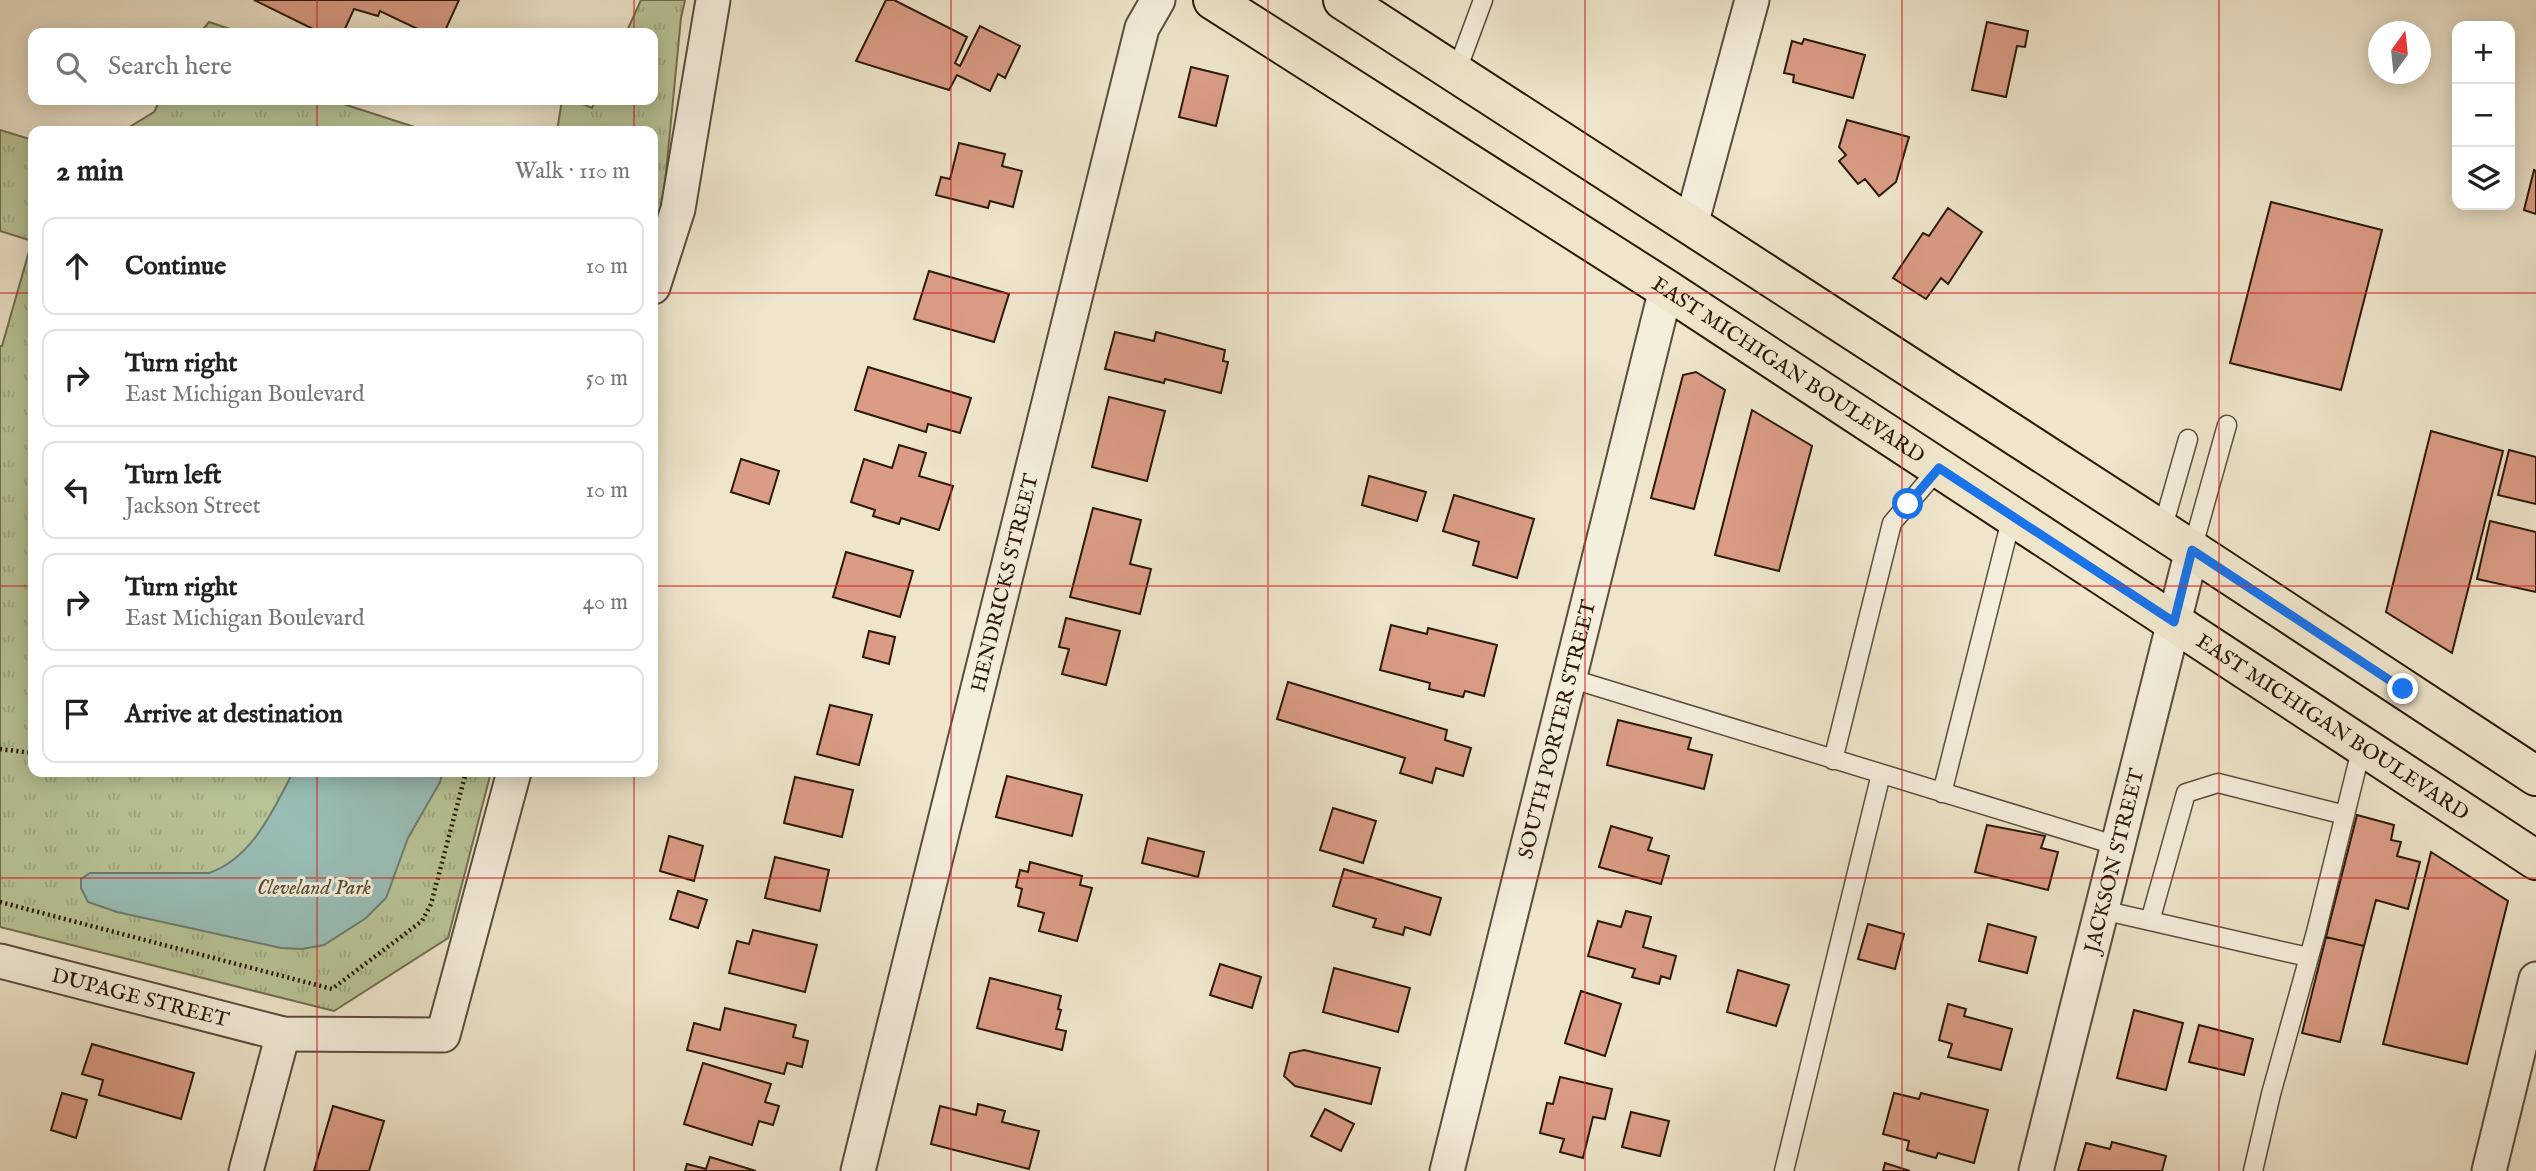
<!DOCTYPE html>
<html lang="en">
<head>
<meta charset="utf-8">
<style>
  body { margin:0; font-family:"IM FELL English",serif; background:#f2f2f2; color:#222 }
  .controls { position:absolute; right:21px; top:21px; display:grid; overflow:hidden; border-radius:14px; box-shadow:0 4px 18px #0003 }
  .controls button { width:63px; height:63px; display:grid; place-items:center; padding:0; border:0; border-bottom:2px solid #e0e0e0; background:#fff; color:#222; font:35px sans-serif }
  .compass { position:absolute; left:2368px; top:21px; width:63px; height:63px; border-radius:50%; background:#fff; box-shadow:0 4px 18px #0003; rotate:15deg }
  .stop { position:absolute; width:21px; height:21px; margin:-16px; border:5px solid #1a73e8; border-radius:50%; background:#fff }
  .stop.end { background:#1a73e8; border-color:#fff; box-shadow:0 2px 7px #0008 }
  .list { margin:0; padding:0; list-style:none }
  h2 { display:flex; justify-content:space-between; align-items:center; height:91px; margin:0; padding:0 28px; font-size:30px }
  h2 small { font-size:23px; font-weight:400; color:#767676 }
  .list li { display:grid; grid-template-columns:46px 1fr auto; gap:21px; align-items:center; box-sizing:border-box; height:98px; margin:0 14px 14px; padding:0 14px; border:2px solid #e0e0e0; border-radius:14px }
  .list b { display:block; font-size:26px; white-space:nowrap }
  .list p { margin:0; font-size:23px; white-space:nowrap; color:#767676 }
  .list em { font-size:23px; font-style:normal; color:#767676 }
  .icon { flex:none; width:38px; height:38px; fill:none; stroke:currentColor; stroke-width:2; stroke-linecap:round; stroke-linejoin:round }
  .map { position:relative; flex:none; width:2536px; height:1171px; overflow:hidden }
  .search { position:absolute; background:#fff; box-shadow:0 4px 18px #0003; left:28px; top:28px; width:630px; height:77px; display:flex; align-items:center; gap:18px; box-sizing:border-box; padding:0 24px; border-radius:14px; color:#767676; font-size:26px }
  .panel { position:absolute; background:#fff; box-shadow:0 4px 18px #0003; left:28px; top:126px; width:630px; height:651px; border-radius:14px }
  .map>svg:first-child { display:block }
</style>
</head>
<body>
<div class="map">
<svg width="2536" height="1171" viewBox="0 0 2536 1171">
  <defs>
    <pattern id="grass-tufts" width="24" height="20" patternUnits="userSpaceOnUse" patternTransform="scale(1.75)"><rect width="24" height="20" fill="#b9c597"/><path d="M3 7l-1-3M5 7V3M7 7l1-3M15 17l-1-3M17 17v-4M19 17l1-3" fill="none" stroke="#9fa981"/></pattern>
  </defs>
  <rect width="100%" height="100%" fill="#eee5cb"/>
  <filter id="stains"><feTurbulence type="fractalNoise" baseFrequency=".00286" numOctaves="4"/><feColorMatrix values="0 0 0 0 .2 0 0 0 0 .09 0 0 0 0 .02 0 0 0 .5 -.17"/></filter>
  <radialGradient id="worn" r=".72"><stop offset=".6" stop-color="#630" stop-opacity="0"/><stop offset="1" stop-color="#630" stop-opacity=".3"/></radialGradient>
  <!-- grass -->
  <path fill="url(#grass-tufts)" stroke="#726f50" stroke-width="2" d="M641,0H685L681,18L664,193L653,240V131H557L562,100H573L592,108L596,100H653V33H626Z
    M209,22L242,33H200Z
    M160,100H331L427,131H123L154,112Z
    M0,130L33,140V772H491L448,938L334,1011L0,927V346H2L32,241L0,231Z"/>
  <!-- water -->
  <path fill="#99bfb7" stroke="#6d7d72" stroke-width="2" d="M291,772H443L440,782L408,838L386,898L366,918L324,945L302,949L281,948L117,912L88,902L81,888V879L90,873H209C250,859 271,815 290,778Z"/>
  <!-- building -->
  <path fill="#da9c85" stroke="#2c190a" stroke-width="2" d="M254,0H459L444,33H426L380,11L378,16L354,9L343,33H321Z
    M886,0H894L967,37L955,63L960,66L980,26L1020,46L1005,78L998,74L990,91L957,75L949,90L856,61Z
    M1987,22L2028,31L2025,47L2017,46L2006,97L1972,90Z
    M1804,39L1865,55L1853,98L1793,82L1794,75L1784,73L1792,41L1802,44Z
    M1191,67L1228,76L1216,126L1179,117Z
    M1847,120L1909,137L1896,182L1879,196L1865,179L1858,184L1839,161L1846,155L1839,147Z
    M959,143L1005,154L1002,166L1022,171L1013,207L990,201L988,208L936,195L941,177L950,179Z
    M2534,170L2536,171V214L2524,210Z
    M2271,202L2382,230L2341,390L2230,363Z
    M1948,208L1982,232L1948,284L1941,278L1926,299L1893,278L1923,233L1929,236Z
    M929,271L1009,294L994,342L914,319Z
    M1115,332L1154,341L1156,332L1225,350L1223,361L1228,362L1221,393L1165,379L1164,383L1105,369Z
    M868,367L971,398L960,433L928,424L926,432L855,410Z
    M1696,372L1725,390L1694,509L1651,498L1683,375Z
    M1109,397L1165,411L1147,481L1092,467Z
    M1752,410L1812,446L1779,571L1715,555Z
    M2431,431L2503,451L2452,653L2386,612Z
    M899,445L926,453L919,476L953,486L939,530L901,518L899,524L873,516L875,510L851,502L864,459L892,468Z
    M2509,450L2536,457V504L2498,495Z
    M741,459L779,471L769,504L731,492Z
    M1369,476L1426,492L1417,521L1362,505Z
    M1454,495L1534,519L1517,578L1473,565L1479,542L1443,531Z
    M1093,508L1141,520L1130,564L1151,569L1140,614L1070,597Z
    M2490,521L2536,532V592L2477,579Z
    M846,552L913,571L900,617L833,597Z
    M1066,618L1120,631L1106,685L1062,674L1069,649L1059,647Z
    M1391,625L1427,634L1428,628L1497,645L1484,696L1465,691L1463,697L1429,689L1430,683L1380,670Z
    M869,631L895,637L889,664L863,657Z
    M1288,682L1447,730L1445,740L1471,748L1463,776L1436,768L1432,783L1400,773L1405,758L1277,719Z
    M830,705L872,715L859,765L817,754Z
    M1618,720L1691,738L1688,749L1712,755L1704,789L1607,765Z
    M1007,776L1082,795L1072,836L996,817Z
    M795,777L853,790L842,837L784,823Z
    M1333,808L1376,821L1363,863L1320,850Z
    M2357,815L2394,825L2391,840L2401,842L2397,856L2420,862L2408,909L2376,900L2364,946L2326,937Z
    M1987,825L2045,836L2041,848L2058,852L2048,890L1975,872Z
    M1611,826L1652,838L1648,850L1669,856L1661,884L1599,867Z
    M669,836L703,846L694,881L660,871Z
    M1148,838L1204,852L1198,877L1142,863Z
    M2431,852L2508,901L2467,1064L2383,1044Z
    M775,857L829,870L820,911L765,898Z
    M1030,862L1082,876L1080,885L1092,888L1077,941L1039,931L1044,913L1018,906L1022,889L1016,887L1020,870L1028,872Z
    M1344,869L1441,898L1430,935L1405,927L1403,935L1373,927L1376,919L1333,906Z
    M678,891L707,900L698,928L670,919Z
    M1626,911L1651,917L1643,947L1676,956L1670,979L1661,976L1659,984L1632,977L1635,969L1588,956L1598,921L1621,927Z
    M1868,924L1904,934L1895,969L1858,959Z
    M1988,924L2036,937L2027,973L1979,961Z
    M753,930L817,945L805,992L729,973L737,941L749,944Z
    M2326,937L2364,946L2340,1042L2302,1033Z
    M1220,964L1261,977L1252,1008L1210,995Z
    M1334,968L1410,988L1398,1032L1323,1012Z
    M1738,970L1789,985L1776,1026L1727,1012Z
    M990,978L1061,996L1058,1009L1061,1010L1056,1029L1066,1031L1062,1050L977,1028Z
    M1581,991L1621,1004L1605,1056L1565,1043Z
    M1948,1004L1966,1009L1964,1016L2012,1029L2001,1070L1948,1057L1952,1044L1939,1040Z
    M725,1008L796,1025L793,1037L808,1041L802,1067L787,1063L784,1074L687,1050L694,1023L720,1030Z
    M2134,1010L2183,1023L2166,1090L2117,1078Z
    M2199,1025L2253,1039L2244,1075L2189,1062Z
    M92,1044L194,1073L181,1119L99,1095L103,1080L82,1074Z
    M1304,1050L1380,1068L1371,1104L1295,1086L1284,1076L1290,1053Z
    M703,1063L771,1084L765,1102L779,1106L773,1125L759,1121L752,1145L684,1124Z
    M1560,1077L1612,1089L1605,1119L1593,1117L1583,1158L1560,1152L1564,1139L1540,1133L1547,1103L1553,1104Z
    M62,1093L87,1100L76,1138L51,1130Z
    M1894,1093L1919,1099L1921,1093L1988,1110L1974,1163L1938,1153L1936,1158L1907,1150L1909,1141L1883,1134Z
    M978,1104L1005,1111L1002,1122L1039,1131L1029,1169L931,1144L940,1106L976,1115Z
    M333,1106L384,1121L369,1171H314Z
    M1325,1109L1354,1124L1341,1151L1311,1136Z
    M1631,1112L1669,1121L1660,1156L1622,1147Z
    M2112,1142L2166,1156L2162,1171H2078L2086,1143L2110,1149Z
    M710,1157L756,1171H685L687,1164L706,1169Z
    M1885,1163L1910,1171H1883Z"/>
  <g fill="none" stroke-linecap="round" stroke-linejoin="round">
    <defs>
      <path id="service" d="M1456,73L1483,0
        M2162,530L2188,439
        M2192,550L2227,425
        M1569,678L2118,846
        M1833,760L1892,523L1939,468
        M1942,793L2012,516
        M2102,910L2308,957
        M2150,921L2186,793L2218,783L2345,815
        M1784,1171L1881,774
        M2253,1171L2271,1094L2316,932L2362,746"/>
      <g id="minor">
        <path d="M1691,225L1752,0"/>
        <path d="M653,287L678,209L713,0"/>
        <path id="s1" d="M0,961L283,1034L443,1035L514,772"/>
        <path d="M246,1171L283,1034"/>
        <path id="s2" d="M858,1171L1142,28L1158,0"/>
        <path id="s3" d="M1447,1171L1666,289"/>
        <path id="s4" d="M2036,1171L2192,550"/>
        <path d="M2489,1171L2536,979"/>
      </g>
      <g id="primary">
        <path id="s5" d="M1213,0L1666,289L2536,860"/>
        <path d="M1343,0L2192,550L2536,776"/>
      </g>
    </defs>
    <!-- service casing -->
    <use href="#service" stroke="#5c4c3a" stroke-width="21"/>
    <!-- minor casing -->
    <use href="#minor" stroke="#5c4c3a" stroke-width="37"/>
    <!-- primary casing -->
    <use href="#primary" stroke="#2c190a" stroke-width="42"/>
    <!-- path -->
    <path stroke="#2c190a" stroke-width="4.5" stroke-dasharray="2 3.5" stroke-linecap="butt" d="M0,749L33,753
      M0,902L332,989L422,921L431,904L466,772"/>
    <!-- service -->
    <use href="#service" stroke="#f4eedd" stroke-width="18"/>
    <!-- minor -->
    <use href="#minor" stroke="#f4eedd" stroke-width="33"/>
    <!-- primary -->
    <use href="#primary" stroke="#eee5cb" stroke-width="38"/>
  </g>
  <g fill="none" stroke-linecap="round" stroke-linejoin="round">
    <!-- route -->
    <path stroke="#1a73e8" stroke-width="9" d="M1908,504L1939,468L2174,622L2192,550L2403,689"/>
  </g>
  <!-- grid -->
  <path fill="none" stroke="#d62828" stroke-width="2" stroke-opacity="0.55" d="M317,0V33M634,0V33M951,0V1171M1268,0V1171M1585,0V1171M1902,0V1171M2219,0V1171M317,100V131M634,100V131M0,293H33M653,293H2536M0,586H33M653,586H2536M317,772V1171M634,772V1171M0,878H2536"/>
  <g text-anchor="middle" stroke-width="6" stroke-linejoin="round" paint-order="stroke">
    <!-- street labels -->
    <g font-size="21" fill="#2c190a" stroke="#f4eedd">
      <text dy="7" stroke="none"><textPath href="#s5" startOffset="684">EAST MICHIGAN BOULEVARD</textPath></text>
      <text dy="7" stroke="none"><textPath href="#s2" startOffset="606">HENDRICKS STREET</textPath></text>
      <text dy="7" stroke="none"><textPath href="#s5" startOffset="1335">EAST MICHIGAN BOULEVARD</textPath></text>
      <text dy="7" stroke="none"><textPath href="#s3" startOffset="455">SOUTH PORTER STREET</textPath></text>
      <text dy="7" stroke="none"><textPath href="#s4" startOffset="320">JACKSON STREET</textPath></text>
      <text dy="7" stroke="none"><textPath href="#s1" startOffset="145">DUPAGE STREET</textPath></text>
    </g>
    <!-- park labels -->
    <g font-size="21" font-style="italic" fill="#564d34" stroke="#f4eedd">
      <text x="314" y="894">Cleveland Park</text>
    </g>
  </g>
  <rect width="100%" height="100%" filter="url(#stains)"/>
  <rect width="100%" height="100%" fill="url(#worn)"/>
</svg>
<div class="controls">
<button>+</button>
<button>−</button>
<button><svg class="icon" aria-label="layers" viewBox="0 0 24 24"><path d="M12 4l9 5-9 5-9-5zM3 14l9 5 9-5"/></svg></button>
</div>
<svg class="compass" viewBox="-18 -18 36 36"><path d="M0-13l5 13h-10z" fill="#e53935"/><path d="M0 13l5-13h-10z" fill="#767676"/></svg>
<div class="stop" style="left:1908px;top:504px"></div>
<div class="stop end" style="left:2403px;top:689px"></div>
<div class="search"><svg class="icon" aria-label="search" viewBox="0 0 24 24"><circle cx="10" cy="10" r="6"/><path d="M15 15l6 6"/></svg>Search here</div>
<section class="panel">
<h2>2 min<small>Walk · 110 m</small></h2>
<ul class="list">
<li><svg class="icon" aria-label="ahead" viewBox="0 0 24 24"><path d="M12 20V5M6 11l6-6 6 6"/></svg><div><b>Continue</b></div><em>10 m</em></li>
<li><svg class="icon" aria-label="right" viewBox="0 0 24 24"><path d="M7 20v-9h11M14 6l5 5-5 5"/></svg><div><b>Turn right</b><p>East Michigan Boulevard</p></div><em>50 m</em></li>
<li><svg class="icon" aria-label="left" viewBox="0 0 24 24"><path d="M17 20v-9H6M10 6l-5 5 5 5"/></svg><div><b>Turn left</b><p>Jackson Street</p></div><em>10 m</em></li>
<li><svg class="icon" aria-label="right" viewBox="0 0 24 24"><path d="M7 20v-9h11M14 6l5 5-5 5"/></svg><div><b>Turn right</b><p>East Michigan Boulevard</p></div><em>40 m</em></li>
<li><svg class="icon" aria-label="arrive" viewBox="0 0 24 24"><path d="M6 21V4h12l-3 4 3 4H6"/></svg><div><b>Arrive at destination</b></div></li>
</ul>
</section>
</div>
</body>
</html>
